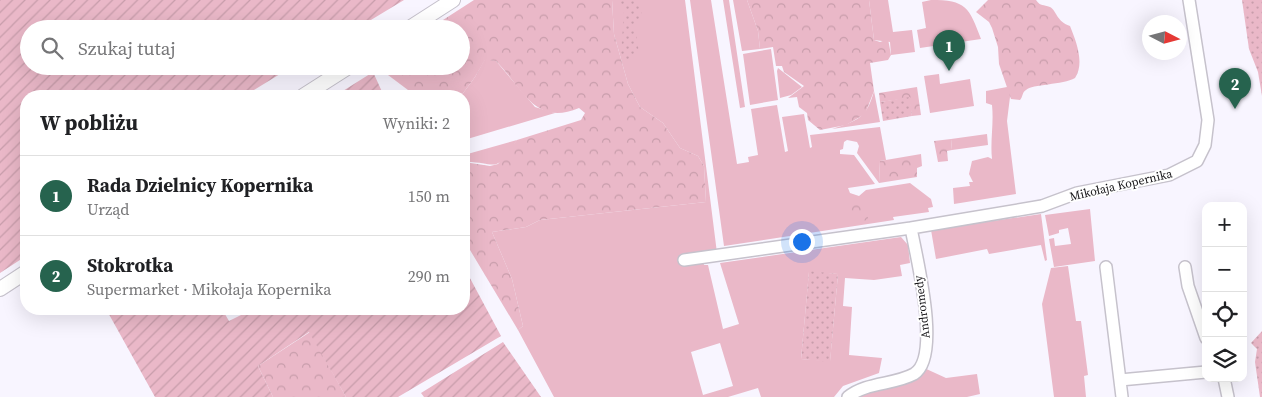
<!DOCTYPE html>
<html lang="pl">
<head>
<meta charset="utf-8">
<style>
  body { margin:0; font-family:"Source Serif 4",serif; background:#f6f6f6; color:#202124 }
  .controls { position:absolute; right:15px; bottom:15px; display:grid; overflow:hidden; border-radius:10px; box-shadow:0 5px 20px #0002 }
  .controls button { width:45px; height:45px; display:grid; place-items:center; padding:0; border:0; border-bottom:1px solid #e0e0e0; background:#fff; color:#202124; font:25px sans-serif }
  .compass { position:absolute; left:1142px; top:15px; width:45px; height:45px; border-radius:50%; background:#fff; box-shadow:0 5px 20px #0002; rotate:96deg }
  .you { position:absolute; left:801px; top:241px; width:18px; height:18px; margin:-12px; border:4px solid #fff; border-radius:50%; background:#1a73e8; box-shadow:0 0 0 8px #1a73e833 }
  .badge { display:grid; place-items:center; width:32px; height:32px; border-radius:50%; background:#26634e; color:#fff; font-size:16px; font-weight:700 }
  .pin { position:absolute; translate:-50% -41px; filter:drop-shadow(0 1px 2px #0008) }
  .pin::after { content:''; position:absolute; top:26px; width:18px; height:15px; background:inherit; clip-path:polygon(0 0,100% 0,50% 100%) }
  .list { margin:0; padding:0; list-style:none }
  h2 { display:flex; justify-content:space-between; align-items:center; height:65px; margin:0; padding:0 20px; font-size:21px }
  h2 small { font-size:16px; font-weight:400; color:#757577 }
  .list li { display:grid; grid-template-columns:32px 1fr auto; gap:15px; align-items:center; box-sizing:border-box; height:80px; padding:0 20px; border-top:1px solid #e0e0e0 }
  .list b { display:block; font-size:19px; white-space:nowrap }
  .list p { margin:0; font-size:16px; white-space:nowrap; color:#757577 }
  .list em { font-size:16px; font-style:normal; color:#757577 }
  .icon { flex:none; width:28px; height:28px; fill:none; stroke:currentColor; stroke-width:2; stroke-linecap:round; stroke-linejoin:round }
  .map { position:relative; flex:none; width:1262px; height:397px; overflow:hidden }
  .search { position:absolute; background:#fff; box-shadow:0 5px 20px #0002; left:20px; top:20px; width:450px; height:55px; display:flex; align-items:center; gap:12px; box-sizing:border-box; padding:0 18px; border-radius:28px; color:#757577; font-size:19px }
  .panel { position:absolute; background:#fff; box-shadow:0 5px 20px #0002; left:20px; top:90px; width:450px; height:225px; border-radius:20px }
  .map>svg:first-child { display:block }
</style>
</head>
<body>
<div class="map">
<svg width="1262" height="397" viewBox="0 0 1262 397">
  <defs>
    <pattern id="forest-crowns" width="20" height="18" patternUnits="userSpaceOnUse" patternTransform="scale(1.25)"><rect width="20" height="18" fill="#eab8c8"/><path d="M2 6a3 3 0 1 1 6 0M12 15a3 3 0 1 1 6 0" fill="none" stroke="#c89dab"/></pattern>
    <pattern id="park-dots" width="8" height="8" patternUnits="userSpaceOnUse" patternTransform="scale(1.25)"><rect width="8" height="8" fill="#eab8c8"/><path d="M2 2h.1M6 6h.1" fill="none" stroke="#c89dab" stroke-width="1.8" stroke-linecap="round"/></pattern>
    <pattern id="garden-furrows" width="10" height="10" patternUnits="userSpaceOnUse" patternTransform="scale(1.25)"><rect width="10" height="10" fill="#eab8c8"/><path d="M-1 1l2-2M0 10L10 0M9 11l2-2" fill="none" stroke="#c89dab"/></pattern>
  </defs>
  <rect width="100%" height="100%" fill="#f8f5ff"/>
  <!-- grass -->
  <path fill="#eab8c8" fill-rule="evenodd" d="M612,0H685L717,253L702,256L704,265H708L723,329L739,324L720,263L901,237L908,245L910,263L900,265L902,276L874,280L845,278L843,306L852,307L849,355L882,358L879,373L843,386L834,397H761L758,388L728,397H554L518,330L523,326L512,279L492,232L526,227L540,220L706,202L704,166L698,156L680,148L663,123L640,107L628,84L614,34ZM809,272L838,274L830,361L801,359ZM720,343L733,386L703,395L691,352Z
    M690,0H711L737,164L749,162L748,157L758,155L751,109L777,105L785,152L788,151L782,117L804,114L810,148L812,147L810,135L880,127L886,160L880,161L879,183L857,153L859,146L857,142L847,140L844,142L843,149L840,150V154L854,155L875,184L848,188L850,193L859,196L866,190L910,183L931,199L933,207L928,208L929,212L893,217L894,220L724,246Z
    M723,0H729L745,107L740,108Z
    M733,0H747L758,31L760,49L742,51Z
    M869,0H888L893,32L912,30L915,52L891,55L890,42L874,40Z
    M931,0C966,0 969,7 981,39L920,48L917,30L926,28L922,2Z
    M771,49L778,100L750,105L743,54Z
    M485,59L496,61L535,107L555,113L464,140V96H461L475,77Z
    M778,68L802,87L791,95L780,98L777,71Z
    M939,74L940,84L970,79L974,106L930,113L924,76Z
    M1007,87L1011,89L1007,121L1016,194L954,204L953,188L970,186L969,182H973L969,174L972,161L988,157L992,159C990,141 994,124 992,105L986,103V91Z
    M874,91L880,122L832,129C857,121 867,118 874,91Z
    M987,134L988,145L952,150L951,139Z
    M517,140C494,177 497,161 464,162V155Z
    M1090,209L1095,261L1054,267L1049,239L1054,238L1055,246L1071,244L1068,228L1059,230V233L1049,236L1045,215Z
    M1041,214L1047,260L1045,261L1041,245L989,254L987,249L936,259L931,230Z
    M1068,266L1076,321H1081L1088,375L1084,376L1086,397H1054L1042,304L1051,268Z
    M922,367L946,378L977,374L980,394L967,397H852Z"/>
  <!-- forest -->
  <path fill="url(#forest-crowns)" d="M474,0H612L614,34L628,84L640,107L663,123L680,148L698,156L704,166L706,202L540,220L526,227L492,232L512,279L523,326L518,330L464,240V162L490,166L498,164L517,140L581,120L585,113L579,108C534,127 522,87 496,61L485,60L475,77L461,96H416L388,75L381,66H461V29H429Z
    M747,0H869L874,40L880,42L888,39L891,55L888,60L870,63L874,91L865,114L846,125L820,130L808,120L807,113L799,107L797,97L788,98L804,86L784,72L782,66H776L773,47L760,49L758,31Z
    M988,0H1036C1041,7 1043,4 1050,7C1057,11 1056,21 1070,26C1076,41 1085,63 1075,78C1063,85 1032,84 1026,90C1022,92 1023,97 1020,100L1011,99L999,64L998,47L992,28L989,22L976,12Z
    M917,87L921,115L912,116L909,98L880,102L879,93Z
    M951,139L952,150L947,151L948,161L938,162L934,141Z
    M921,154L922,166L917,168V177L879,183L880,161Z
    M867,201L868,220L849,223L846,203Z
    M310,332L346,397H273L258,366Z"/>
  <!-- park -->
  <path fill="url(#park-dots)" d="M618,0H636L642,14L635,25L639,53L632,60L626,61L621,54L624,11Z
    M1242,0H1262V96L1258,72L1249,49Z
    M910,97L912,116L883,121L880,102Z
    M809,271L838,274L830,362L801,359Z
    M1262,331V397H1260L1255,362L1257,349L1251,343Z"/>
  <!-- garden -->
  <path fill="url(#garden-furrows)" d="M0,0H404L356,29H29V66H293L244,96H26V256L0,273Z
    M373,72L384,96H335Z
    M464,267L501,336L398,397H346L309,332L258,366L273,397H155L106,309H222L229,321L253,309H464Z
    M503,342L541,397H424L421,393Z"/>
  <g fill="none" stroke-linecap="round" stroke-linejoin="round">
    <defs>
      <path id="minor" d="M684,260L911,228L1042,206L1077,193L1169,175L1197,161L1205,145L1208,120L1189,0
        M1106,267L1122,397
        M1185,267L1188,286L1206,338
        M1224,378L1228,397
        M1120,380L1206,372
        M848,397C866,382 894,385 914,374C942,357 916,256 911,228"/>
      <path id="tertiary" d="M408,29L453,0
        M303,96L350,66
        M0,289L26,272"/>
    </defs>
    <!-- minor casing -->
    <use href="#minor" stroke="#c6c2cc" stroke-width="14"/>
    <!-- tertiary casing -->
    <use href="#tertiary" stroke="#c6c2cc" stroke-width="16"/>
    <!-- minor -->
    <use href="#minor" stroke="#fff" stroke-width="11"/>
    <!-- tertiary -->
    <use href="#tertiary" stroke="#fff" stroke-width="14"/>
  </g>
  <g text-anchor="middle" stroke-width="4" stroke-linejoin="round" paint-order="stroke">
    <!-- street labels -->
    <g font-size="12" fill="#171619" stroke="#fff">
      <text transform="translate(1121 185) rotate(-13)" y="4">Mikołaja Kopernika</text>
      <text transform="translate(922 307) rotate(-97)" y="4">Andromedy</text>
    </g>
  </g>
</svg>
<div class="controls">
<button>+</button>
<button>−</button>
<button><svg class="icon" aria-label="locate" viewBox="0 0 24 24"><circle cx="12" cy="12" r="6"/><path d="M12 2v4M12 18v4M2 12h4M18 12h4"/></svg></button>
<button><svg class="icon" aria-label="layers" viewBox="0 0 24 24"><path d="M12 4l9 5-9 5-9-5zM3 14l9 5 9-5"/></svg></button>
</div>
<svg class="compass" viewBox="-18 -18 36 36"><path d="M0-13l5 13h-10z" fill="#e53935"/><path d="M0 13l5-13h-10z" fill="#757577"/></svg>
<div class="you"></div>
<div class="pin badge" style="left:949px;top:71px">1</div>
<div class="pin badge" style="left:1235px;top:109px">2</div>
<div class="search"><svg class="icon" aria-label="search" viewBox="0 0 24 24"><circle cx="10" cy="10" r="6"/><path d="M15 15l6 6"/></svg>Szukaj tutaj</div>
<section class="panel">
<h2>W pobliżu<small>Wyniki: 2</small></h2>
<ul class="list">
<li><span class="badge">1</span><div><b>Rada Dzielnicy Kopernika</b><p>Urząd</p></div><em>150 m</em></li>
<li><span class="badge">2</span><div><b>Stokrotka</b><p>Supermarket · Mikołaja Kopernika</p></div><em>290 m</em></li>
</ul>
</section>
</div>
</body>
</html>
